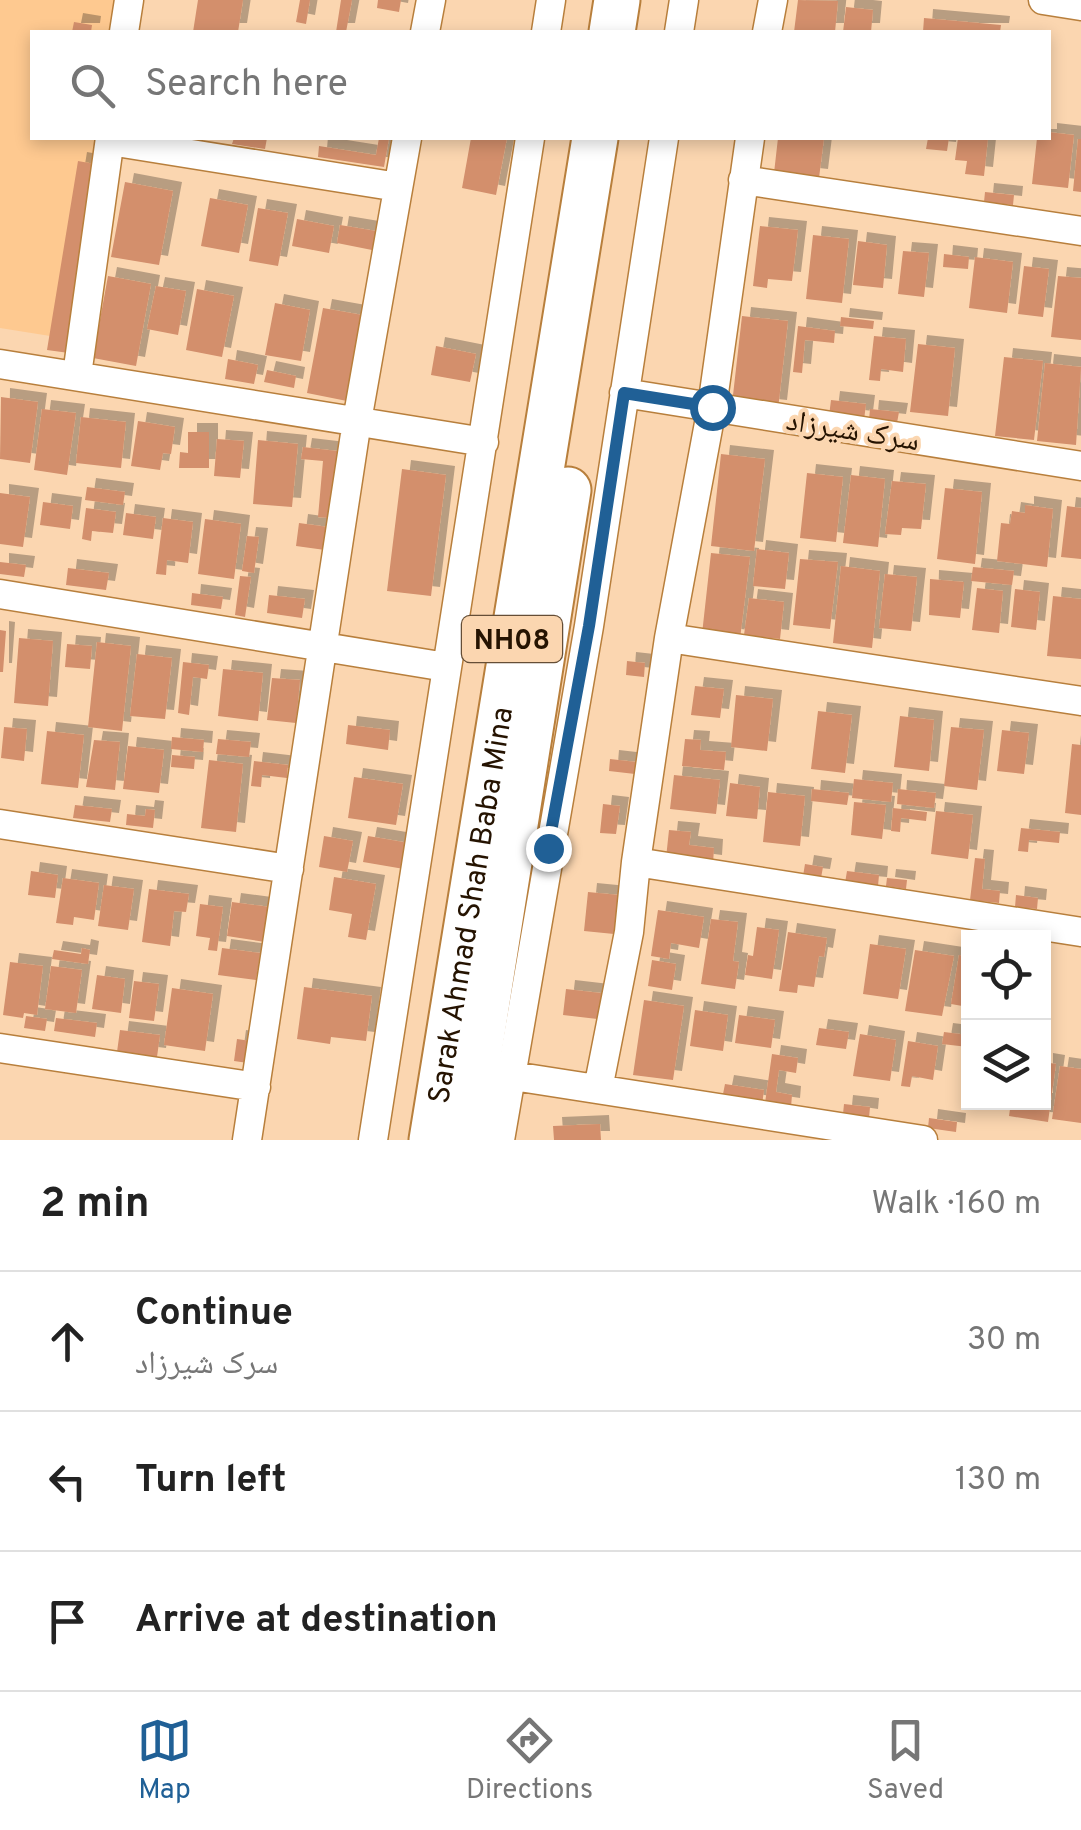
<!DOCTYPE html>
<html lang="en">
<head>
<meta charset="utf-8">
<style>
  body { margin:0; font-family:Overpass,"Noto Naskh Arabic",sans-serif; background:#f6f6f6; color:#222 }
  .controls { position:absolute; right:30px; bottom:30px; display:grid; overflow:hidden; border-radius:0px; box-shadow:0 5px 15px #0003 }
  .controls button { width:90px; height:90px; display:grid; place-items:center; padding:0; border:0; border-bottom:2px solid #e0e0e0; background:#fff; color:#222; font:50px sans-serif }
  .stop { position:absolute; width:30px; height:30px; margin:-22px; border:8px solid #206096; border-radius:50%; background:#fff }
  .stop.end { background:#206096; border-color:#fff; box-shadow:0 2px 10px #0008 }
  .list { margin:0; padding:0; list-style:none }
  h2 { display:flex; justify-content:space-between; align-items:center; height:130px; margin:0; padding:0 40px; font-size:42px }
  h2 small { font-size:32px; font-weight:400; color:#767676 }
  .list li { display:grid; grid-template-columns:65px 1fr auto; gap:30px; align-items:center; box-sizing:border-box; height:140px; padding:0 40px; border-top:2px solid #e0e0e0 }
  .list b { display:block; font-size:38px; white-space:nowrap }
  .list p { margin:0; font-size:32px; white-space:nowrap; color:#767676 }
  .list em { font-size:32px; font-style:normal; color:#767676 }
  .icon { flex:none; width:55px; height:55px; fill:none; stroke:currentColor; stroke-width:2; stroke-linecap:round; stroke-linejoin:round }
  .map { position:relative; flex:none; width:1081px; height:1140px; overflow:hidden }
  .search { position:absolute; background:#fff; box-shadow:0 5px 15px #0003; left:30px; right:30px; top:30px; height:110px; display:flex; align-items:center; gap:25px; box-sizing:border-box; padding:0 35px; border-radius:0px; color:#767676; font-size:38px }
  .sheet { height:550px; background:#fff }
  nav { display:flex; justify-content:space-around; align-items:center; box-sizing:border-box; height:140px; border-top:2px solid #e0e0e0; background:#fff; font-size:28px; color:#767676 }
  nav a { display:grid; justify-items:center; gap:5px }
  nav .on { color:#206096 }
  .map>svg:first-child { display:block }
</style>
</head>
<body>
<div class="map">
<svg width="1081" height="1140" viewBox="0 0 1081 1140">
  <defs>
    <filter id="shadow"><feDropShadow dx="9" dy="-9" stdDeviation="0" flood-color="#0004"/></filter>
  </defs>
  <rect width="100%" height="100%" fill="#fbd6b0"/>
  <!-- built -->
  <path fill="#fec990" d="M0,0H114L110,32H32V138H96L69,339L0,328Z"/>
  <!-- building -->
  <path fill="#d38f6c" filter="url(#shadow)" d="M198,0H243L238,32H193Z
    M300,0H310L306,24L296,22Z
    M341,0H352L346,32H336Z
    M378,0H401L399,12L377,8Z
    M798,0L838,1L835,32H794Z
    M846,7L873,10L871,32H843Z
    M924,18L1001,25L1000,32H923Z
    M74,22L92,25L91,32H72Z
    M1048,132L1074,135L1068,188L1032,184L1037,138H1048Z
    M234,138H267L265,149L232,144Z
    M379,138H389L384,167L318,157L319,146L376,155Z
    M471,138H507L496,195L462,188Z
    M778,138H824L819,178L774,173Z
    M928,138H949L947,151L926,149Z
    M958,138H988L984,176L965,174L967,161L955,160Z
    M1078,139H1081V192L1073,191Z
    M78,161L100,165L69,353L47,350Z
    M125,182L173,191L159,265L111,257Z
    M985,192L1014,195L1013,205L984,202Z
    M210,198L248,205L239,253L201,246Z
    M258,208L288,213L278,266L249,261Z
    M297,219L334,226L329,253L292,246Z
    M340,225L376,231L372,250L337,243Z
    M760,226L798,230L792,281L768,279L767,288L753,286Z
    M813,235L849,239L842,303L806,299Z
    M858,241L887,245L883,288L853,285Z
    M903,251L929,253L924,297L898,294Z
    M944,254L969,257L968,269L943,267Z
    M975,257L1013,262L1007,313L969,308Z
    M1024,266L1049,269L1043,317L1018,314Z
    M108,276L151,284L136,366L93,358Z
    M1058,276L1081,278V340L1051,337Z
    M156,286L186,291L178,335L147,329Z
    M197,289L234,296L222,357L186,350Z
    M275,303L310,310L301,361L265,355Z
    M323,308L368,316L352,402L307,393Z
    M742,316L788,321L778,409L732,404Z
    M841,317L874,321L873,329L840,326Z
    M798,326L835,331L834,343L805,340L802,373L793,372Z
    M874,336L906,339L903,372L881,369L880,381L869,380Z
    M918,344L955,348L948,416L910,412Z
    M436,346L476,354L470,382L431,375Z
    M1004,357L1043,361L1034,440L995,436Z
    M228,359L258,365L254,384L225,379Z
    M1045,363L1081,367L1076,445L1037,441Z
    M267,370L296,376L294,388L264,382Z
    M1,397L38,402L30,463L0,459Z
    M831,400L866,404L864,420L829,416Z
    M42,409L76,413L67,475L34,470Z
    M870,409L899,412L897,423L869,420Z
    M81,417L126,422L121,468L76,463Z
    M138,421L175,427L171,454L163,453L160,470L131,466Z
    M188,432H209V468H179L180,452L188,453Z
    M217,439L244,441L240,478L214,476Z
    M258,440L298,444L292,507L253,504Z
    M303,447L337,451L330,518L318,517L323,461L301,459Z
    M721,454L765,459L754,551L711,546Z
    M402,469L446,475L431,596L387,591Z
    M807,473L843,477L836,542L800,538Z
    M851,475L885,479L878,547L843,543Z
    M892,481L926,484L921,529L902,528L901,535L885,534Z
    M87,487L125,492L123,505L85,500Z
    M945,488L982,492L975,564L937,559Z
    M0,493L30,497L23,547L0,544Z
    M43,502L73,506L70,529L40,525Z
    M1025,505L1053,509L1047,567L997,561L1001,523L1010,524L1012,511L1025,513Z
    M1067,506L1081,508V559L1061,557Z
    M86,508L116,512L113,533L92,531L91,541L82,539Z
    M126,513L156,517L153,539L123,535Z
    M163,518L193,522L188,563L167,560L166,575L156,574Z
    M205,519L241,524L234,579L198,574Z
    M299,523L328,527L325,550L296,546Z
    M247,536L259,537L254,573L242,571Z
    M757,549L789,553L785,589L753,586Z
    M711,553L750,557L740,639L702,634Z
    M800,559L838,562L830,629L793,625Z
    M0,562L26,565L24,577L0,574Z
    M841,566L880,571L872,648L833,643Z
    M973,567L1014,571L1012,585L971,581Z
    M68,568L109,573L106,590L66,585Z
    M885,574L917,577L911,631L879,628Z
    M240,576L251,577L245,617L235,615Z
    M930,579L964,582L960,618L929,615Z
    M977,588L1003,591L999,633L972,630Z
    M1015,589L1040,592L1036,630L1011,627Z
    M192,593L223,597L221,609L191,605Z
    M269,595L305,599L302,618L267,613Z
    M1053,596L1081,599V659L1047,656Z
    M749,598L784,602L780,639L744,635Z
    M0,630L6,631L3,672H0Z
    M19,638L53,641L48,706L14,703Z
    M97,642L131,646L122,731L88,727Z
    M67,644L92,646L90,669L65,667Z
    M137,654L172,658L165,719L130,716Z
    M627,661L645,663L644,677L626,675Z
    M183,662L209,665L207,679L193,677L189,715L178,713Z
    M223,669L263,673L258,721L218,716Z
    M272,678L300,680L296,723L267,720Z
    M695,686L724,689L720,718L691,715Z
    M736,695L773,699L767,751L731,747Z
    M818,711L852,715L845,773L811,769Z
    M900,716L934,720L929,771L894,767Z
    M348,725L390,730L388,750L346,744Z
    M4,727L27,729L24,761L1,758Z
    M951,727L984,730L977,790L944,786Z
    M1002,730L1029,733L1024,774L997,771Z
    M47,731L84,735L78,788L41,784Z
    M172,737L204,740L203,752L171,749Z
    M218,739L251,742L249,757L216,754Z
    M685,739L701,740L700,750L726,752L724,770L682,766Z
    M94,740L120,742L115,790L86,787Z
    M1072,744L1081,745V815L1065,813Z
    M128,746L164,750L159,793L123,789Z
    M172,755L195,757L194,769L171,767Z
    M610,759L645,763L643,782L634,781L635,774L609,771Z
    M209,760L243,764L236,832L201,828Z
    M254,761L288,765L287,778L262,775L261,787L251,786Z
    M674,775L720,780L716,814L670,809Z
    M354,777L403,784L396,825L348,818Z
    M854,779L893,783L891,802L852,798Z
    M730,783L760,787L757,819L726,816Z
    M812,789L849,793L847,805L811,801Z
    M898,789L936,793L934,808L897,804Z
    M768,792L805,796L800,846L763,842Z
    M854,802L886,805L882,839L851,835Z
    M603,804L620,806L616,834L600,833Z
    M75,805L112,809L110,822L73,818Z
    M893,808L927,812L926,821L901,818L900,832L891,831Z
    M146,809L155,810L153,828L126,825L127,814L145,816Z
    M936,811L973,815L968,859L931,854Z
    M1021,828L1060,832L1059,843L1029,840L1028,852L1018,851Z
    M669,830L691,832L689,845L714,848L713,864L666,858Z
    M324,836L353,841L347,872L319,867Z
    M368,836L409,843L404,869L363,862Z
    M975,858L985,859L982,889L1000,891L999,903L970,900Z
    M805,864L823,867L821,878L803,876Z
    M31,871L58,875L55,898L28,895Z
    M847,871L879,875L878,886L845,883Z
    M334,877L376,884L366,940L348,937L352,914L329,910Z
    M63,878L99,883L94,920L74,917L73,925L56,923Z
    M887,878L907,880L906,889L886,886Z
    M104,885L134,889L128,930L98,926Z
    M149,889L189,894L186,912L174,911L170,946L142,942Z
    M588,892L629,896L624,935L584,931Z
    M1016,895L1038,898L1037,909L1015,907Z
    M232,902L270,907L265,942L227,936Z
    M200,904L223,907L217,951L208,950L210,938L196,936Z
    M658,910L704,917L699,948L671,943L669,959L651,956Z
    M711,919L738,922L733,961L739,962L735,989L701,984Z
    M757,927L779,930L772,979L745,975L748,955L753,956Z
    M788,932L827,938L824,957L819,956L814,987L798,985L797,993L779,991Z
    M870,944L906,949L898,999L863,994Z
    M82,948L90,950L88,964L52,959L54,950L81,954Z
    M222,948L260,953L256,980L218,975Z
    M915,950L954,956L942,1016L905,1011Z
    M959,955L968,957V1007L951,1004Z
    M652,960L676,964L672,990L648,986Z
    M10,962L43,966L37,1015L24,1013L23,1018L3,1015Z
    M51,966L82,970L76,1013L45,1009Z
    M97,975L125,979L121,1013L92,1009Z
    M134,981L159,984L154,1021L129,1018Z
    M304,987L372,996L366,1041L331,1037L330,1044L297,1039Z
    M172,988L213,994L205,1051L164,1045Z
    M566,989L609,994L606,1020L563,1015Z
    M644,1000L684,1006L673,1080L633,1075Z
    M695,1010L728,1015L723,1051L690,1046Z
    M739,1015L775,1020L771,1048L735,1043Z
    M26,1016L47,1019L45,1031L24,1028Z
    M56,1018L97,1023L95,1037L54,1031Z
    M819,1028L849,1032L846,1049L816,1045Z
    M120,1030L160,1035L157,1057L117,1052Z
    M944,1032L968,1035V1047L942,1044Z
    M860,1034L896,1040L890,1081L853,1076Z
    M237,1039L258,1042L255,1064L234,1061Z
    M908,1041L938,1046L933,1080L912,1076L910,1087L901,1086Z
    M772,1054L798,1058L796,1073L779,1070L776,1092L792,1095L791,1107L765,1103Z
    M1044,1062L1056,1064L1048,1122L1009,1116L1011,1102H1044Z
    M1060,1066L1081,1069V1123L1052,1119Z
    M725,1084L764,1090L762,1105L722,1099Z
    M844,1104L870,1107L869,1118L843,1114Z
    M929,1118L957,1122L956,1132L928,1128Z
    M600,1124L601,1140H554L553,1126Z"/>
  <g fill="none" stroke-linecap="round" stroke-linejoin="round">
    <defs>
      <path id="minor" d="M1043,0L1081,6
        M124,32L129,0
        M425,32L431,0
        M546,32L551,0
        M679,32L684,0
        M767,32L773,0
        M110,141L398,187
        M743,180L1081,231
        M0,364L484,442
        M77,375L110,138
        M624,393L1081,466
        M0,594L446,667
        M669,638L1081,701
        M0,824L289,869
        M636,862L1081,932
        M0,1048L256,1087
        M513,1076L923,1140
        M598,1089L629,932L636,862L669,638L712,407L750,138
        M247,1140L357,421L407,138
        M373,1140L530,138
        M500,1140L589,626L664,138"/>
      <g id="trunk">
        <path d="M612,32L617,0"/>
        <path id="s1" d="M432,1140L595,138"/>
        <path d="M465,1140L568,490"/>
      </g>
    </defs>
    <!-- minor casing -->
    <use href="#minor" stroke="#b87f3c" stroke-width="31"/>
    <!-- trunk casing -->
    <use href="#trunk" stroke="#b87f3c" stroke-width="49"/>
    <!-- minor -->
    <use href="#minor" stroke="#fff" stroke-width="28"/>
    <!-- trunk -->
    <use href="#trunk" stroke="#fff" stroke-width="45"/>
  </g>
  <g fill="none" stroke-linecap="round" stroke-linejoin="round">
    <!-- route -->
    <path stroke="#206096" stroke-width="12" d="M548,848L589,626L624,393L712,407"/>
  </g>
  <g text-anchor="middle" stroke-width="8" stroke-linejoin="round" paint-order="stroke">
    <!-- shield labels -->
    <rect fill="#fbd6b0" stroke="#654e36" stroke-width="2.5" x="462" y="616" width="100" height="46" rx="8"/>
    <g font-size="28" font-weight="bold" fill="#251301">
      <text x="512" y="649">NH08</text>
    </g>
    <!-- street labels -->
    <g font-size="30" fill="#251301" stroke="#fbd6b0">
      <text transform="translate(853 430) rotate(9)" y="10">سرک شیرزاد</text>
      <text dy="10" stroke="none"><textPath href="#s1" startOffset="238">Sarak Ahmad Shah Baba Mina</textPath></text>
    </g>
  </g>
</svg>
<div class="controls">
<button><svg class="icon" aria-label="locate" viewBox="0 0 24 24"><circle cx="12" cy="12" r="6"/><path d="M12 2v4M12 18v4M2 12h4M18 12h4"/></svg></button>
<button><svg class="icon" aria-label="layers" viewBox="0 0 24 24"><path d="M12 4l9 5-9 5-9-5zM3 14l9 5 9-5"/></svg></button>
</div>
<div class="stop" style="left:712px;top:407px"></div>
<div class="stop end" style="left:548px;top:848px"></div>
<div class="search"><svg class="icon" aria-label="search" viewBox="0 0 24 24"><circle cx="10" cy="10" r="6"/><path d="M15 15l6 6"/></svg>Search here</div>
</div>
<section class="sheet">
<h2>2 min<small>Walk · 160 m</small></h2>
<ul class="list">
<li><svg class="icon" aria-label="ahead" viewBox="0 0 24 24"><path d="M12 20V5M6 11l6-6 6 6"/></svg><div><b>Continue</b><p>سرک شیرزاد</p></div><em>30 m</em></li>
<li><svg class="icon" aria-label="left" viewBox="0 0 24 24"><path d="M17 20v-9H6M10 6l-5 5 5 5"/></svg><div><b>Turn left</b></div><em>130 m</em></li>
<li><svg class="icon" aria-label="arrive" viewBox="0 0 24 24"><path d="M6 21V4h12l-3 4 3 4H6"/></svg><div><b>Arrive at destination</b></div></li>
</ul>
</section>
<nav>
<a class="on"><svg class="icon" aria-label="map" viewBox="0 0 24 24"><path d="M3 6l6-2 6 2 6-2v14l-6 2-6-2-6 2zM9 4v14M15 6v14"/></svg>Map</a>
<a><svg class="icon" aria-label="directions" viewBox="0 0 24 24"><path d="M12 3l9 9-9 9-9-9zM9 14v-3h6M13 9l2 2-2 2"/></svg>Directions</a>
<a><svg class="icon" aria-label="saved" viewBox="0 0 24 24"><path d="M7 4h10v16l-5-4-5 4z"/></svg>Saved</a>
</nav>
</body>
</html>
